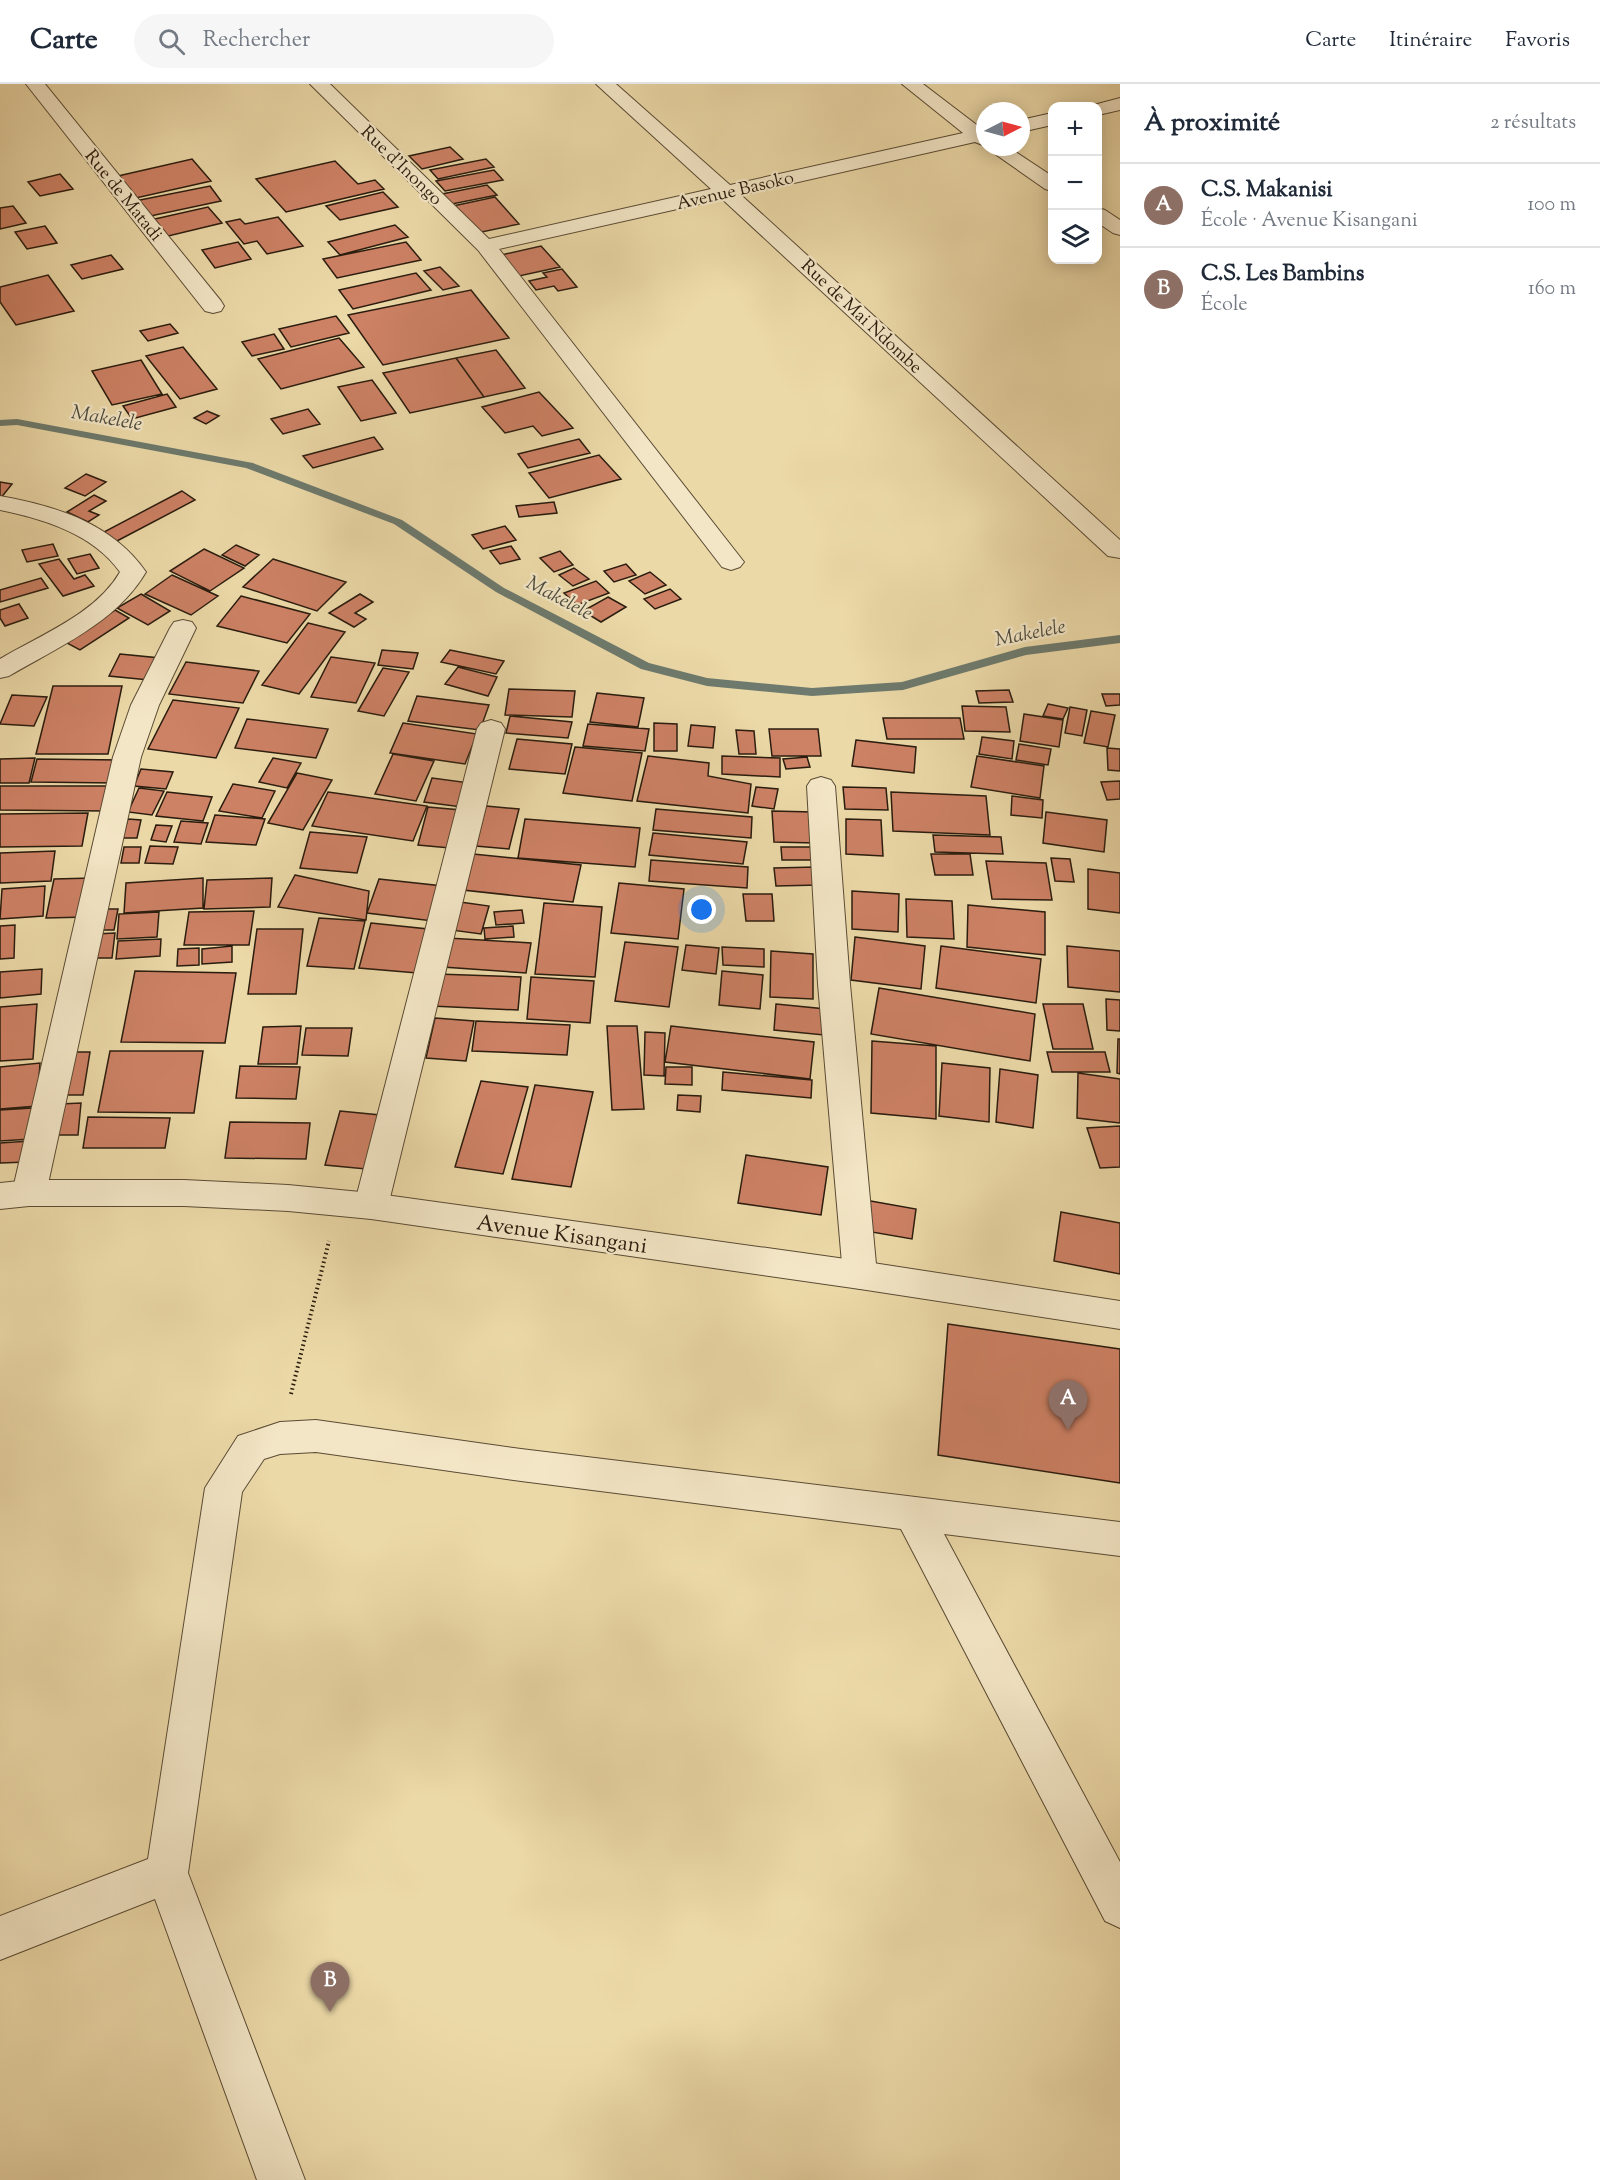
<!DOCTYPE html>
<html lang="fr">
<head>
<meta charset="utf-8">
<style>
  body { margin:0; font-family:"Sorts Mill Goudy",serif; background:#f6f6f7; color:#1f2937 }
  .controls { position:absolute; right:18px; top:18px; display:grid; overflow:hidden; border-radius:12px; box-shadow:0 3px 15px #0003 }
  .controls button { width:54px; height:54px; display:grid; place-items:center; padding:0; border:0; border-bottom:2px solid #e0e1e3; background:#fff; color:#1f2937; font:30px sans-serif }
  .compass { position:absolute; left:976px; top:18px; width:54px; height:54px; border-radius:50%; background:#fff; box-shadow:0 3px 15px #0003; rotate:84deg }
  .you { position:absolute; left:702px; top:826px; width:21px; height:21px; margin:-15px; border:4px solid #fff; border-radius:50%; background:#1a73e8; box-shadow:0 0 0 9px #1a73e833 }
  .badge { display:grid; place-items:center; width:39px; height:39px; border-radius:50%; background:#8f2418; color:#fff; font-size:20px; font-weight:700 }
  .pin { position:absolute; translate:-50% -50px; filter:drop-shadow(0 2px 3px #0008) }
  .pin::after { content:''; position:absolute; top:32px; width:21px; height:18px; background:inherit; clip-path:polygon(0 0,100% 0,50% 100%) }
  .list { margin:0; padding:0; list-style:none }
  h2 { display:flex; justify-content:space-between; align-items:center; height:78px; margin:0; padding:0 24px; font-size:26px }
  h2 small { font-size:20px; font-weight:400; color:#747a83 }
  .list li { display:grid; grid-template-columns:39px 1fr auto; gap:18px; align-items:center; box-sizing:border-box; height:84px; padding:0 24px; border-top:2px solid #e0e1e3 }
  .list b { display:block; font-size:22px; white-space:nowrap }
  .list p { margin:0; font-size:20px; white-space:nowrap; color:#747a83 }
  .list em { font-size:20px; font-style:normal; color:#747a83 }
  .icon { flex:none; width:33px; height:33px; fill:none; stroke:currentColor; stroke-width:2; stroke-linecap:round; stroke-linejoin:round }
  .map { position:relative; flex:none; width:1120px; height:2096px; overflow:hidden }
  header { display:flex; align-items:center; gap:36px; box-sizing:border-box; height:84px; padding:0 30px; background:#fff; border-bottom:2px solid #e0e1e3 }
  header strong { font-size:28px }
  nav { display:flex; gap:33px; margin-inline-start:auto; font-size:21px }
  .search { width:420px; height:54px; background:#f6f6f7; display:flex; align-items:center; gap:15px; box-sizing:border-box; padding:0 21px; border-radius:33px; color:#747a83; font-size:22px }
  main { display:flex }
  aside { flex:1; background:#fff }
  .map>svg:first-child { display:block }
</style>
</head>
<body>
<header>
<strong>Carte</strong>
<div class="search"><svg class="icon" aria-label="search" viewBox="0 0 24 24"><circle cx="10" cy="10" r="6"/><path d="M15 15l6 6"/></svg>Rechercher</div>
<nav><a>Carte</a><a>Itinéraire</a><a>Favoris</a></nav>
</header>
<main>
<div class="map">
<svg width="1120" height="2096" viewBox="0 0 1120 2096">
  <rect width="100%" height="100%" fill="#ecd9a8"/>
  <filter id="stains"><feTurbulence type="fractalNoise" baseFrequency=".00333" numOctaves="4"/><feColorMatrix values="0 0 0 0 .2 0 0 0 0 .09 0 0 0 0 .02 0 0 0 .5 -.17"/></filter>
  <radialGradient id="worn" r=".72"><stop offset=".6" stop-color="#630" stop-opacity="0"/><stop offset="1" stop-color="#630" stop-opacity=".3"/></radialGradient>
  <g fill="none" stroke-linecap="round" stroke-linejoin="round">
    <!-- stream -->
    <path fill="#6d7a6d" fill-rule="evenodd" d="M17,335L253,379L402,436L504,504L649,579L707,594L812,604L902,598L1025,563L1120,551V559L1026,571L903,606L812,612L707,602L641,585L496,508L394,440L246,384L17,341L0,342V336Z"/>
  </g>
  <!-- building -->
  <path fill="#cd8165" stroke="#2a1c0e" stroke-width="1.5" d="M450,63L463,75L422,85L409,72Z
    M192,75L211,97L136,114L118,92Z
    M486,75L494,83L438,95L430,86Z
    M335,77L358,100L375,96L384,105L286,128L256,95Z
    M494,86L503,96L445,107L436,97Z
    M60,90L73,105L40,112L28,98Z
    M487,101L497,111L452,120L442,110Z
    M210,102L221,117L146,133L135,117Z
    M383,108L398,123L340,136L326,122Z
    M495,113L519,140L477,149L453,122Z
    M13,122L26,139L0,145V124Z
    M208,123L222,139L160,154L146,137Z
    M278,133L303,162L267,170L257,157L244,160L226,138L240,135L245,140Z
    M395,141L408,153L340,171L328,158Z
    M45,142L57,159L27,165L15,148Z
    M238,158L251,175L215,184L202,166Z
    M406,158L421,176L337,194L323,175Z
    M541,162L560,183L519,192L501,171Z
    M111,171L123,185L82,195L71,181Z
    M440,183L459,202L443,206L424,187Z
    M562,185L577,203L558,207L554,202L536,206L529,197L547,193L543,189Z
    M416,189L431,206L353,225L339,206Z
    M48,191L74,227L16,241L0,218V203Z
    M471,206L509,254L383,281L348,231Z
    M336,232L349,249L291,263L279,245Z
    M170,240L178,249L148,257L140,247Z
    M274,250L284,265L252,272L242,258Z
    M339,254L364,283L281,305L258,275Z
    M183,263L217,305L180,315L146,272Z
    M496,266L525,304L484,313L456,274Z
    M456,274L484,313L410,329L383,289Z
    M141,276L162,310L112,321L92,287Z
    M372,296L396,329L361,337L338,303Z
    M539,308L573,344L542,352L533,342L505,349L482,323Z
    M167,310L176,323L132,335L123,322Z
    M308,325L320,340L283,350L271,335Z
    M207,327L219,332L206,340L194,334Z
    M374,353L383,365L313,384L303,372Z
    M579,355L590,369L528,384L518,370Z
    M599,371L621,395L549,414L529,389Z
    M86,390L106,398L85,412L65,404Z
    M0,398L12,400L0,415Z
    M182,407L195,416L115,458L102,449Z
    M94,411L106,417L89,427L99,431L88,438L67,428Z
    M554,418L557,429L519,433L516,422Z
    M505,442L516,456L483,465L472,451Z
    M53,460L58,472L27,478L22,466Z
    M236,461L259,471L245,482L222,471Z
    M511,462L520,475L500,480L490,467Z
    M204,465L244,484L210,507L170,487Z
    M560,467L573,481L554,488L540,474Z
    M90,470L99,484L77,490L68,475Z
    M59,475L74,495L85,491L94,502L63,512L39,480Z
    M273,475L346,498L317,527L243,503Z
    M626,480L636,491L614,498L604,487Z
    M574,484L589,495L573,502L559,491Z
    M650,488L666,501L645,510L629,497Z
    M172,491L218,512L191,531L145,510Z
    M41,494L48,504L0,518V506Z
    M596,497L609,509L577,521L564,509Z
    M670,505L681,515L655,525L644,515Z
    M141,510L170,527L148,541L117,524Z
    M360,510L373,518L355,529L366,535L354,543L329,529Z
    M241,512L310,530L287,559L217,542Z
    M608,513L626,523L601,538L583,527Z
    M19,520L28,534L5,542L0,534V526Z
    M115,526L129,534L80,566L65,558Z
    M308,539L345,548L299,610L262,601Z
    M382,566L418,569L413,585L378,581Z
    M450,566L504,577L496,590L441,578Z
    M120,570L160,574L149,596L109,592Z
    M331,573L375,579L356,619L311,613Z
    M186,578L259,587L243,619L169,610Z
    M458,583L497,593L488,612L445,600Z
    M383,584L409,588L384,632L358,627Z
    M53,602H122L108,670H36Z
    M509,605L575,607L572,633L505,631Z
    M1009,606L1013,618L979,619L976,607Z
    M597,609L644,614L638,643L590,638Z
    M1102,610H1120V621L1106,622Z
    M12,611L47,613L34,642L0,640Z
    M417,612L489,621L480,646L408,637Z
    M173,616L239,624L216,674L148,665Z
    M1048,620L1068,624L1063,635L1043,632Z
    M962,622L1006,623L1010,648L965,647Z
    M1070,623L1087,626L1082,652L1065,649Z
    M1091,627L1115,631L1108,663L1084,659Z
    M1024,630L1063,636L1059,663L1020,657Z
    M510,632L572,638L568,654L506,649Z
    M883,634H960L964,655H887Z
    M247,635L328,645L316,674L235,664Z
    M403,639L477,650L465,680L390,669Z
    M654,639L677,640V667H654Z
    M588,640L649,645L645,667L583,662Z
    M691,641L715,643L713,664L688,662Z
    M769,645H818L821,672H772Z
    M736,646L754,647L756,670H739Z
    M982,653L1014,657L1012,675L979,670Z
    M517,655L572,660L565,690L509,685Z
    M856,656L916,663L914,689L852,682Z
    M1019,660L1051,665L1048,681L1016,676Z
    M575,663L642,669L632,717L563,709Z
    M1107,664L1120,665V687L1108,686Z
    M393,670L434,677L416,717L375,710Z
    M648,672L709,679L708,692L751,700L748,729L637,717Z
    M722,672L780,674V693L722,690Z
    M977,672L1044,682L1040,714L971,703Z
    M807,673L810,683L786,685L783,675Z
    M35,674L29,699H0V675Z
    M273,674L301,679L287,704L259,698Z
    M37,675L121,676L115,699L31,698Z
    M141,685L173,688L166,705L134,702Z
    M297,689L332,696L303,746L268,739Z
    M432,694L470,699L462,723L424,718Z
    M1120,697V715L1107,716L1101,698Z
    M233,700L275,707L262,734L219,727Z
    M0,702H110L105,727L0,726Z
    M756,703L778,705L774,725L752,722Z
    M843,703L886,704L888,726L845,725Z
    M139,704L164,707L152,731L128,728Z
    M167,708L212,713L203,737L156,732Z
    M328,708L427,722L413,757L312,742Z
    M891,708L986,712L990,751L893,747Z
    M1012,712L1043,716L1042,734L1011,731Z
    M486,722L519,725L509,765L476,762Z
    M428,723L461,726L450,764L418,761Z
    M656,725L752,733L751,754L653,746Z
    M772,727L813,728L815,759L774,758Z
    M1046,728L1107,736L1104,768L1043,759Z
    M88,729L82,762L0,763V730Z
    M215,731L265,735L256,761L206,758Z
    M128,735L141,736L137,754H122Z
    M525,735L640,744L635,783L518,774Z
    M846,735L881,736L883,772L846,770Z
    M181,737L208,739L201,760L174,758Z
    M156,741L172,742L166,758L151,756Z
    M310,748L367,753L357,789L300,784Z
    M653,749L747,758L743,780L649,771Z
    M933,751L1001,753L1003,770L935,768Z
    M150,762L178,763L173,780L145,779Z
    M124,763H141L139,779H121Z
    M781,763H811L813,776H782Z
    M55,767L51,797L0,799V769Z
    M473,770L581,781L573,818L463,806Z
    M931,770H970L973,791H935Z
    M1051,774L1070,775L1074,798L1055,797Z
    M651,776L748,783L747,804L649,797Z
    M986,777L1046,779L1052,816L992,815Z
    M816,783L819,801L776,802L774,784Z
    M1088,785L1120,789V829L1088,825Z
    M295,791L369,807L366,836L278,823Z
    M93,794L87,833L46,834L54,795Z
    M203,794V824L124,829L126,799Z
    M272,794L270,823L204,825L207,796Z
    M379,795L443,802L433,837L367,829Z
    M619,799L684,805L678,855L611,849Z
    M45,802L43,832L0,835L2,805Z
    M852,807L899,810L898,848L852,845Z
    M743,810H772L774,837H746Z
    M906,815L952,817L954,855L907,853Z
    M460,818L489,822L481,850L451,846Z
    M544,819L602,823L595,893L535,890Z
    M968,821L1045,828V871L967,863Z
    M100,825H118L114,846H97Z
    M522,826L524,839L496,841L494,828Z
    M254,827L249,861H184L189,828Z
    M159,828L157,853L117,855L119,830Z
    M319,834L365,837L354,885L307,882Z
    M371,839L428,845L417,889L359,884Z
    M15,841L14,874L0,875V842Z
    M513,842L514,853L485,855L484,844Z
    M257,845H303L296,910H248Z
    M115,849L112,874H90L95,850Z
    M855,853L925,862L921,905L851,896Z
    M448,854L531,859L526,889L443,883Z
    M161,855L160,872L116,875L118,857Z
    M625,858L678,863L669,923L615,917Z
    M686,861L719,864L716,890L682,886Z
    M232,862V878L202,880V865Z
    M941,862L1041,875L1036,919L936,904Z
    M1067,862L1120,867V908L1068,903Z
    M722,863L764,865V883L723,881Z
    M199,864V881L177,882L178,865Z
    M771,867L813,870V915L770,913Z
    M42,885L41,910L0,914V888Z
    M135,887L236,889L225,959L121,958Z
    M722,887L763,891L760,925L719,921Z
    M437,890L521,893L518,926L432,922Z
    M531,893L594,897L590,939L527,935Z
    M879,904L1035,930L1030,977L871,950Z
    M1106,915L1120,916V947L1107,946Z
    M37,920L33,975L0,977V923Z
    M776,920L826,925L824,951L774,946Z
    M1043,920H1083L1093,965H1053Z
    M435,934L474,937L466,977L426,974Z
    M476,937L570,941L567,971L472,967Z
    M301,942L297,980H258L263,943Z
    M607,942H637L644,1025L612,1026Z
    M671,942L814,958L810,995L665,978Z
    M306,944H352L348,972L302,971Z
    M645,948L665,949L664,992L644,991Z
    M1118,955H1120V990L1117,989Z
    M872,957L936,962V1035L871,1029Z
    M110,967H203L194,1029L98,1028Z
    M66,968H90L83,1011H59Z
    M1047,968H1105L1110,988H1052Z
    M40,979L37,1022L0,1025V983Z
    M942,979L990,984L989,1038L939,1032Z
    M240,982L300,983L296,1015L236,1014Z
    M666,983H692V1001L665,1000Z
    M1000,985L1038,991L1033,1044L996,1038Z
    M723,988L812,996L811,1014L722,1006Z
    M1078,989L1120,995V1039L1077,1034Z
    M481,997L528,1003L503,1090L455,1083Z
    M535,1001L593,1008L571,1103L512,1095Z
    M678,1011L701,1012L700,1028L677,1026Z
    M81,1019L78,1051H56L60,1020Z
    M33,1024L31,1055L0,1057V1026Z
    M340,1027L380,1031L366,1085L325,1081Z
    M88,1033L170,1034L165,1064H83Z
    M230,1038L310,1039L306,1075L225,1074Z
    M1120,1042V1083L1100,1084L1087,1044Z
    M30,1057L28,1078L0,1079V1059Z
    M746,1071L828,1083L821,1131L738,1119Z
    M865,1116L916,1125L912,1155L860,1146Z
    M1061,1128L1120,1139V1190L1054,1177Z
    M948,1240L1120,1265V1399L938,1371Z"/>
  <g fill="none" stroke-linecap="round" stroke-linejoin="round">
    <defs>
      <path id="minor" d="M26,0H45L221,217L224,222L221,227L213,229L205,227Z
        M310,0H330L489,155L711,105L596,0H616L730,101L963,49L902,0H923L982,45L985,44V62L975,58L741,111L1120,456V474L1108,472L722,115L499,165L744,478L740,483L731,486L722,483L478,166Z
        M1120,14V26L1098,31V22H1090Z
        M1052,29V41L1021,48V36Z
        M985,63H1008L1052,92V107L1045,105Z
        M1098,124L1105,126L1120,136V151L1113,149L1098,139Z
        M0,412C56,422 112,439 146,488C116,539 58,563 9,592L0,594V575C40,551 96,530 120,488C93,450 44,435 0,426Z
        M183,536L192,538L196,544L159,621L141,673L46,1109L41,1118L29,1122L17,1118L12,1109L113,673L131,621L170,544L174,538Z
        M491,636L501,639L505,645L388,1122L383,1131L371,1135L359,1131L354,1122L477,645L481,639Z
        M821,693L831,696L835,702L850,900L877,1191L872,1201L860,1205L848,1201L843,1191L818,900L807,702L811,696Z
        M316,1336L521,1365L1120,1438V1472L944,1450L1120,1778V1844L1105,1837L901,1445L521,1397L316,1368L280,1370L264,1375L242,1408L188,1789L305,2096H257L155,1815L0,1876V1832L148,1775L205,1404L238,1352L280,1338Z"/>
      <path id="tertiary" d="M29,1096H184L288,1101L371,1109L860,1177L1120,1217V1245L860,1205L371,1135L288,1127L184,1122H29L0,1125V1099Z"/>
    </defs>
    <!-- minor casing -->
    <use href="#minor" stroke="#5a4b34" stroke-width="2"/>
    <!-- tertiary casing -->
    <use href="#tertiary" stroke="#5a4b34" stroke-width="2"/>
    <!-- path -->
    <path stroke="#2a1c0e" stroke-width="4" stroke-dasharray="1.5 3" stroke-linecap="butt" d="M291,1310L329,1157"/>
    <!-- minor -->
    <use href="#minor" fill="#f3e6c6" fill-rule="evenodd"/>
    <!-- tertiary -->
    <use href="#tertiary" fill="#f3e6c6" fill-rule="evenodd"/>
  </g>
  <g text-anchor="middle" stroke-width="4.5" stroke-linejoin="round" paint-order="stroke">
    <!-- far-street labels -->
    <g font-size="18" fill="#2a1c0e" stroke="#f3e6c6">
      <text transform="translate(402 81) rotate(44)" y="6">Rue d'Inongo</text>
      <text transform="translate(735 106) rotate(-13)" y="6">Avenue Basoko</text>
      <text transform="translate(124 111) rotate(51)" y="6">Rue de Matadi</text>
      <text transform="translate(862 232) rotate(43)" y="6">Rue de Mai Ndombe</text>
    </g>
    <!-- far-water labels -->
    <g font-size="20" font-style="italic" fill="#4b4b3e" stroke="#f3e6c6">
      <text transform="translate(107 333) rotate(10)" y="7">Makelele</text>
      <text transform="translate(560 513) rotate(28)" y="7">Makelele</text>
      <text transform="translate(1030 548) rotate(-11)" y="7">Makelele</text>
    </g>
    <!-- street labels -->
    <g font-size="22" fill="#2a1c0e" stroke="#f3e6c6">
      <text transform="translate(562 1149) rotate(8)" y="8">Avenue Kisangani</text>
    </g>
  </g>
  <rect width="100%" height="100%" filter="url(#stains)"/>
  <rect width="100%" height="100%" fill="url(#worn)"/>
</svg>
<div class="controls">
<button>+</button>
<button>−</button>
<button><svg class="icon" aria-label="layers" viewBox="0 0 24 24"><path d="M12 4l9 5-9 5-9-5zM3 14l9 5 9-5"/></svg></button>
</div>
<svg class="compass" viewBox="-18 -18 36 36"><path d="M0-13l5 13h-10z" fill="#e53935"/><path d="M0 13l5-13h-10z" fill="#747a83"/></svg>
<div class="you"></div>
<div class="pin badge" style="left:1068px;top:1346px;background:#8d6e63">A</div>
<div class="pin badge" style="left:330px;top:1928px;background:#8d6e63">B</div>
</div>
<aside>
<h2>À proximité<small>2 résultats</small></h2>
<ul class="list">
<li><span class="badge" style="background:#8d6e63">A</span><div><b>C.S. Makanisi</b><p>École · Avenue Kisangani</p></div><em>100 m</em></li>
<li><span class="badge" style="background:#8d6e63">B</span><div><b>C.S. Les Bambins</b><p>École</p></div><em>160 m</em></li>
</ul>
</aside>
</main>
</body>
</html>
